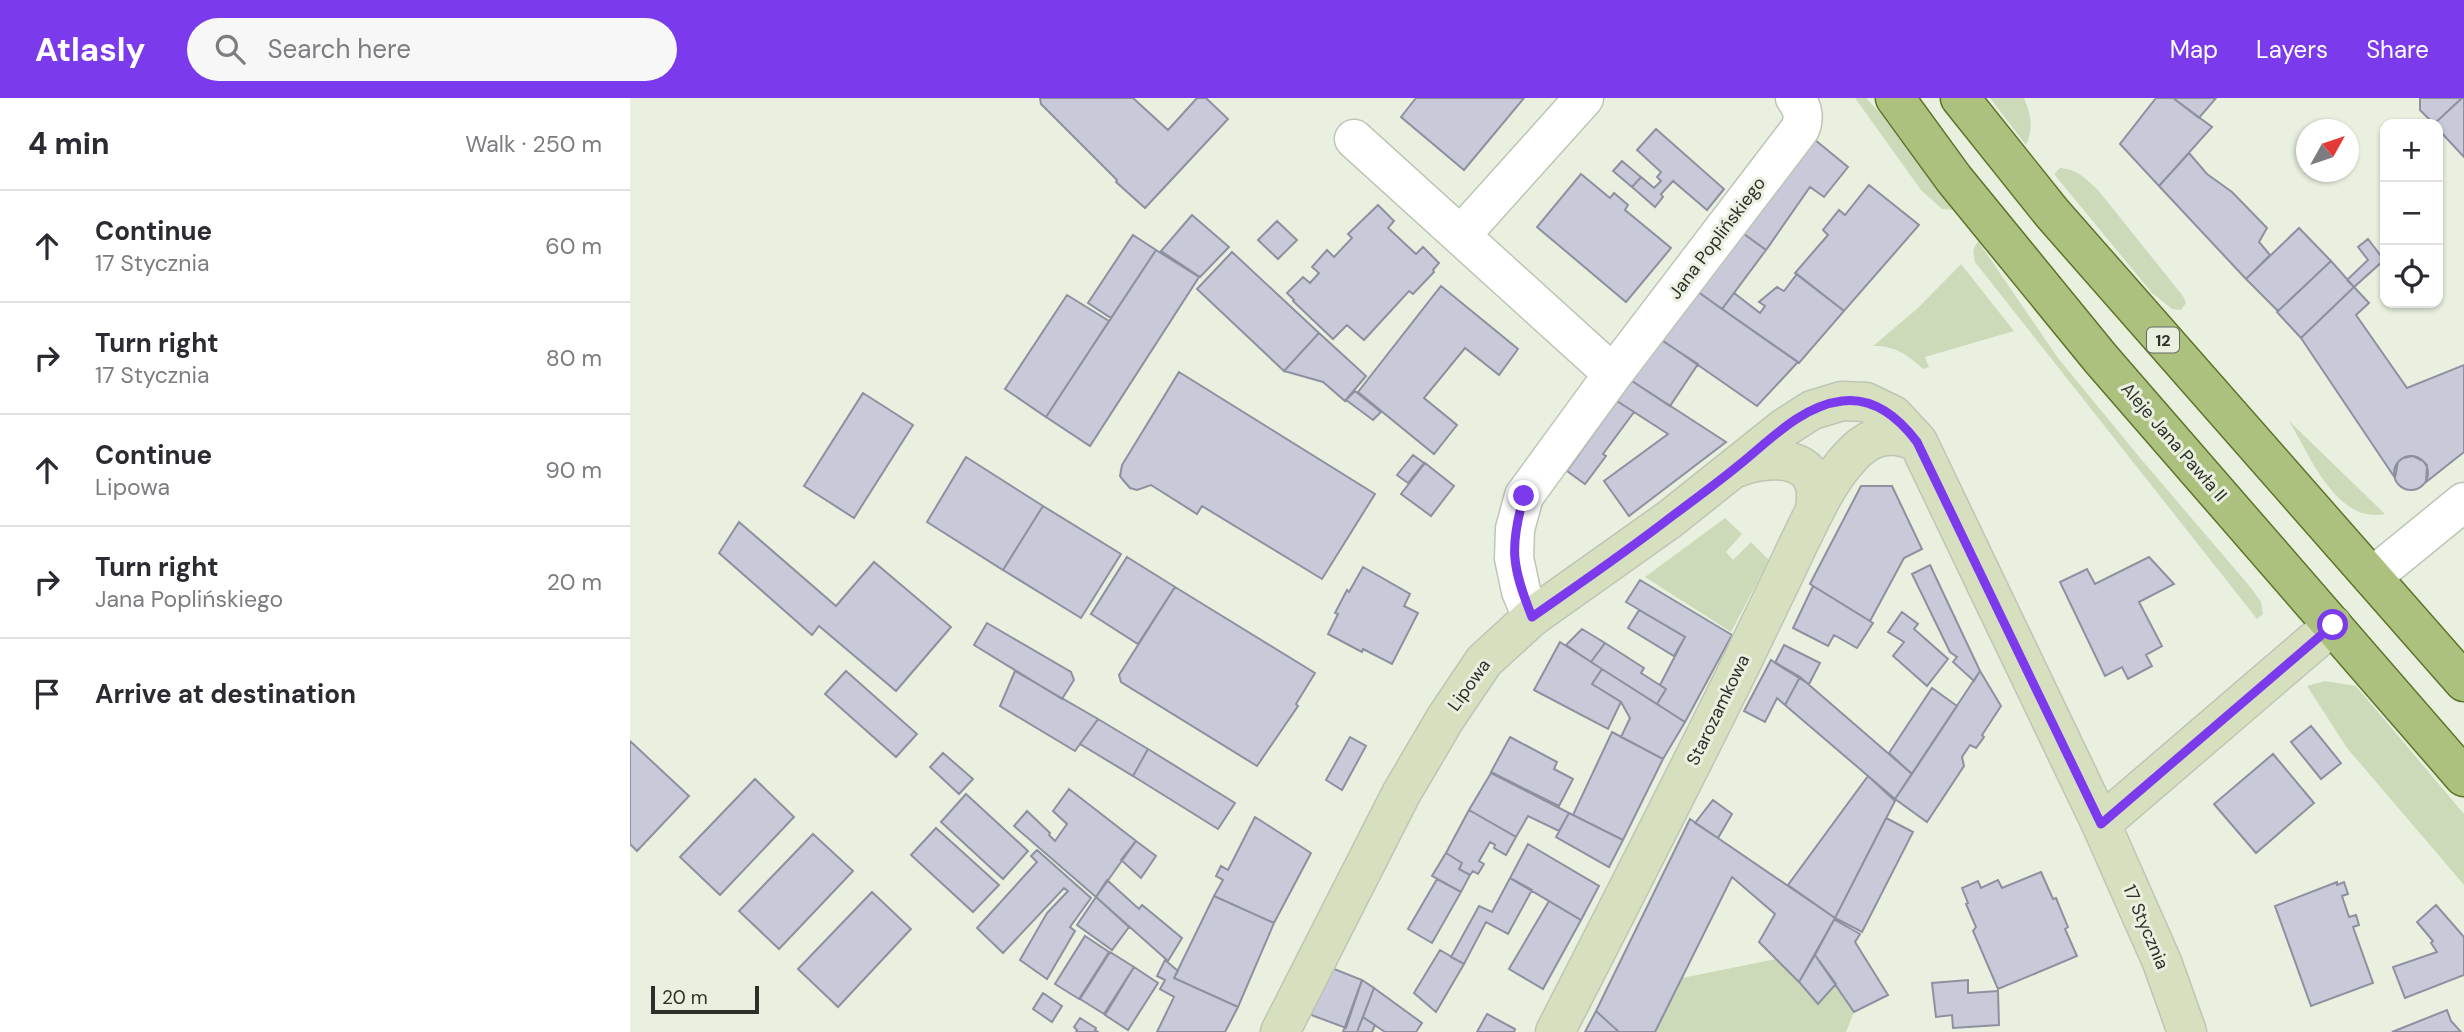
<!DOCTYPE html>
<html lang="en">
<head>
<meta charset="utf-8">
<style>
  body { margin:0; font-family:"DM Sans",sans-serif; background:#f7f7f7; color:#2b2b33 }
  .controls { position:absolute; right:21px; top:21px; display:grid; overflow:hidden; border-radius:14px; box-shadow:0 2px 5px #0004 }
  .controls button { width:63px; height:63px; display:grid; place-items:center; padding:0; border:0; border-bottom:2px solid #e1e1e2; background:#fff; color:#2b2b33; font:35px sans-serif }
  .compass { position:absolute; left:1666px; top:21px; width:63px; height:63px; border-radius:50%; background:#fff; box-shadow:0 2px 5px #0004; rotate:50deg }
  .scale { position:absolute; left:21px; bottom:18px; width:108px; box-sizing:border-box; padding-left:7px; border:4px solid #2d3029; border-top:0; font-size:19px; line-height:24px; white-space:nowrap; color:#2d3029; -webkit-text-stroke:5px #e9f0df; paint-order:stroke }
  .stop { position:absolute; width:21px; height:21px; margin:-16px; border:5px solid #7c3aed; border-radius:50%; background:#fff }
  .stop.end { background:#7c3aed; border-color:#fff; box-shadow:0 2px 7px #0008 }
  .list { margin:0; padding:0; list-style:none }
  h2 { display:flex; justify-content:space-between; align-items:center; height:91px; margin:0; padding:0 28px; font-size:30px }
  h2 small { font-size:23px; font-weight:400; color:#7c7c81 }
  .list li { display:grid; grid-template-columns:46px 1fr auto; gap:21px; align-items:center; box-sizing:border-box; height:112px; padding:0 28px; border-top:2px solid #e1e1e2 }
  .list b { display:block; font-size:26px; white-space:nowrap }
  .list p { margin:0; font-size:23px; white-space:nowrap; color:#7c7c81 }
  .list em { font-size:23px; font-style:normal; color:#7c7c81 }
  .icon { flex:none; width:38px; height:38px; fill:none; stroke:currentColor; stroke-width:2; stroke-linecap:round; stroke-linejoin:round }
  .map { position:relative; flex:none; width:1834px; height:934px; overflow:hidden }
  header { display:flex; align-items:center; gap:42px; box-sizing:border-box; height:98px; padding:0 35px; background:#7c3aed; color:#fff }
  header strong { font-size:33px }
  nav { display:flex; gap:38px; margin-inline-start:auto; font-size:24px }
  .search { width:490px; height:63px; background:#f7f7f7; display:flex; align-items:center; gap:18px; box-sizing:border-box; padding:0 24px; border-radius:38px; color:#7c7c81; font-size:26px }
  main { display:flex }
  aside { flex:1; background:#fff }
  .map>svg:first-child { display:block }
</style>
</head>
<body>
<header>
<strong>Atlasly</strong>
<div class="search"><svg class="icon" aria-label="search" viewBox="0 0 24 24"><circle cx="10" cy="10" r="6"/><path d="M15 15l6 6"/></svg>Search here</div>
<nav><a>Map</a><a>Layers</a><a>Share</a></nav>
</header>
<main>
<aside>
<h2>4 min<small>Walk · 250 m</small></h2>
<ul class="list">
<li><svg class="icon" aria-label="ahead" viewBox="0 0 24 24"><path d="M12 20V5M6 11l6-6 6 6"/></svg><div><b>Continue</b><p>17 Stycznia</p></div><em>60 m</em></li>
<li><svg class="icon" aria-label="right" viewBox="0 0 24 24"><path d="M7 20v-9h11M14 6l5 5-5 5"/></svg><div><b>Turn right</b><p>17 Stycznia</p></div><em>80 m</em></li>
<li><svg class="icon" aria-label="ahead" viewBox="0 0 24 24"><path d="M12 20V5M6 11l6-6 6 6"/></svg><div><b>Continue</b><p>Lipowa</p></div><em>90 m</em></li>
<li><svg class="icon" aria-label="right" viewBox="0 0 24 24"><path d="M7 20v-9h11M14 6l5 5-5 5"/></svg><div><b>Turn right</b><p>Jana Poplińskiego</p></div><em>20 m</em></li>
<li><svg class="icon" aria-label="arrive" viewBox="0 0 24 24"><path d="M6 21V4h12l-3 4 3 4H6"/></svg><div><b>Arrive at destination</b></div></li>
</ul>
</aside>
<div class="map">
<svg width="1834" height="934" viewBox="0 0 1834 934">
  <rect width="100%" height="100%" fill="#e9f0df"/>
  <!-- green -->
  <path fill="#cddab9" d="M1225,0H1236L1251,16L1323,112L1312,111L1291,92Z
    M1360,0H1394C1401,17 1404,30 1396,47Z
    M1430,70C1447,71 1456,81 1468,92L1553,198L1556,205L1551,212L1542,211L1522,195L1424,76Z
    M1348,143L1428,260L1511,361L1622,491L1631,504L1633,516L1627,521L1345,164L1343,152Z
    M1331,166L1384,233L1295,259L1299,269L1293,271C1277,256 1265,248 1243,248L1288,210Z
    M1659,323L1755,416C1706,426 1680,357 1659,323Z
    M1095,420L1112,436L1096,454L1103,462L1121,444L1139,462L1101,534L1015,479Z
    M1695,583L1726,588L1834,716V787L1717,650L1677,588Z
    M1146,861L1169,884L1206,886L1224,914L1216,934H1025L1052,880Z"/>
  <!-- building -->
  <path fill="#c8cada" stroke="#8e90a0" stroke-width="2" d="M410,0H503L538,32L567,0H576L598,21L515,110L486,84L487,82L411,6Z
    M786,0H894L834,72L771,19Z
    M1526,0H1543L1582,29L1529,88L1490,46Z
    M1543,0H1586L1569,20Z
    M1790,0H1832L1804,26L1790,12Z
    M1832,0H1834V59L1808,31V26H1804Z
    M1026,31L1094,91L1077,112L1043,83L1031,96L1033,99L1025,109L1002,89L1011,79L1024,90L1031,83L1027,79L1031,74L1007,52Z
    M1179,37L1218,69L1194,99L1180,89L1136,152L1110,133Z
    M1559,55L1577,76L1602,94L1637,130L1629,144L1640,157L1616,181L1529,88Z
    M992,63L1011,79L1002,89L983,73Z
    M951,76L980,100L984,95L998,107L995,112L1041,150L996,204L907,129Z
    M1239,87L1289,127L1214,213L1165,175L1198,137L1193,132L1209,112L1215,117Z
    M748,107L764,123L758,130L786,156L793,149L809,165L803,172L804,174L783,196L779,193L734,242L717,227L703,241L663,203L664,202L657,195L673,179L680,185L689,175L682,169L697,152L704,159L722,140L718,136Z
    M562,117L599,149L570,179L531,153Z
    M647,123L667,142L648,161L628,142Z
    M1669,130L1701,163L1648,213L1616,181Z
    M1110,133L1136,152L1092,211L1067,193Z
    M503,137L526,152L481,220L458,205Z
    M1738,141L1754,162L1724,189L1717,182L1738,162L1728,149Z
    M526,152L569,179L460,348L416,319Z
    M602,154L689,235L654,273L567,191Z
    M1701,163L1724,189L1671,240L1647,214Z
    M1167,176L1214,213L1169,265L1092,211L1104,195L1130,215L1135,208L1129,204L1147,189L1154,193Z
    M811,188L888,251L869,277L835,250L794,300L827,327L804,356L728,294Z
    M1724,189L1739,205L1726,217L1777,290L1834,267V354L1796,384L1797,367L1793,363L1783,358L1773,360L1768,364L1765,380L1671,240Z
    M1068,194L1168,264L1127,308L1032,242Z
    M437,197L479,223L416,319L375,291Z
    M689,235L736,278L715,303L693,284L654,273Z
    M1031,242L1068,266L1040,308L1002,283Z
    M549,274L745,396L692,481L572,408L567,416L521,387L507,392L500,390L493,382L490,378L492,367Z
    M1002,283L1096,344L999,418L974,383L1038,336L987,303Z
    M725,293L751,314L743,322L716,302Z
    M233,295L283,327L224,420L174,388Z
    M987,303L1004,314L973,356L976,358L955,386L937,373Z
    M783,357L794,365L778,385L767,377Z
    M1764 375a17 17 0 1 1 34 0a17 17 0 1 1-34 0Z
    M336,359L413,408L373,472L297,424Z
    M795,365L824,388L801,418L771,396Z
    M1231,388H1262L1292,451L1274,460L1240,523L1180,486Z
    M413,408L491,456L451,520L373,472Z
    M109,424L206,508L244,464L321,529L266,593L189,528L182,537L89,455Z
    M497,459L545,489L508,546L461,516Z
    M1519,459L1544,486L1509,504L1532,548L1516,557L1522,568L1498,581L1492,569L1475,578L1430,484L1457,471L1465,486Z
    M1300,467L1350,573L1344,583L1323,564L1327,559L1320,554L1282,476Z
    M733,469L780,496L774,508L788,515L762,566L733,551L732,554L698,536L708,516L705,515L717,492L719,494Z
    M1010,482L1102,537L1055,624L1027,606L1036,591L1030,587L1055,539L996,504Z
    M1183,488L1243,525L1227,550L1204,537L1198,548L1163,530Z
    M545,489L685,575L666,606L668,608L627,668L491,584L489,577Z
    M1009,512L1055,539L1044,558L998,530Z
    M1272,514L1288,526L1284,531L1318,561L1297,588L1263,558L1274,544L1258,534Z
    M357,525L441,574L444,582L432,601L344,547Z
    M952,531L975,545L961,564L936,547Z
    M930,544L972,571L962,586L991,604L978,631L904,592Z
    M975,545L1014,570L1011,575L1036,591L1027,606L961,564Z
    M1154,547L1190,565L1179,586L1145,565Z
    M1141,562L1170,579L1155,607L1147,600L1135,624L1114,613Z
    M972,571L1055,624L1033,661L991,639L1000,620L991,604L962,586Z
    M216,573L287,636L266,659L195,596Z
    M385,573L468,621L445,653L370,608Z
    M1350,573L1371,608L1352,637L1354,639L1346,650L1340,647L1332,659L1334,668L1297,724L1265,701Z
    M1170,579L1282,676L1265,701L1155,607Z
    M1302,590L1327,608L1282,676L1259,655Z
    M468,621L518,651L503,678L450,646Z
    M1681,628L1711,665L1691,681L1661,644Z
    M982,634L1033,661L993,742L943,717Z
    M720,639L736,648L712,692L696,682Z
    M880,639L927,664L924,671L943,681L929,708L861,674Z
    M0,643L59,698L7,753L0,746Z
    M518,651L605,705L588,731L503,678Z
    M313,655L343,681L329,696L300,669Z
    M1643,656L1684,705L1626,755L1584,706Z
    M861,675L939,715L929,733L898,718L886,739L839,712Z
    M1238,678L1265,703L1205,820L1158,787Z
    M125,681L164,719L90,797L50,759Z
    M439,691L506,743L466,799L384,728L397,713L420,735L419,737L425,743L437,726L423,713Z
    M336,696L398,753L373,781L311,724Z
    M1083,702L1102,716L1088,740L1065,725Z
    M839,712L886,739L876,757L864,750L865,747L860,744L849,763L854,766L848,776L843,773L840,777L829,771L832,765L816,755Z
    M939,715L993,742L979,769L926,739Z
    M625,719L681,755L644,825L584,798L593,782L586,778L591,768L598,772Z
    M1256,720L1283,734L1232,834L1205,820Z
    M1060,721L1205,820L1169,884L1129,844L1145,816L1102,779L1025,934H989L966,913Z
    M306,730L369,787L343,814L281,757Z
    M183,736L223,773L149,851L109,813Z
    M506,743L526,758L511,780L491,762Z
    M898,746L969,788L951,822L880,780Z
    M407,752L461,800L440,829L445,833L417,881L390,862L417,815L438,793L434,790L373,855L347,830L407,764L401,758Z
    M816,755L832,765L829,771L840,777L831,794L802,778Z
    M1411,774L1423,801L1426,800L1438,829L1435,831L1447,858L1368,891L1343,833L1346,829L1336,806L1338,805L1332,790L1348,783L1351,790L1368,782L1372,790Z
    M880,780L902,792L878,836L856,824L834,866L821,859L849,808L862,814Z
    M807,781L831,794L802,845L778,831Z
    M477,782L509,811L512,807L552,840L538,863L466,799Z
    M1707,784V787L1714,784L1718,796L1712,798L1719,819L1726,817L1729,827L1723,829L1743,885L1681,908L1645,808Z
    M242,794L281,831L208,909L168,871Z
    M584,798L644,825L608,909L544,880Z
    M466,799L499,829L482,852L447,827Z
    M919,803L951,822L913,891L879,871Z
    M1806,807L1834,839V877L1775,900L1763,869L1807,854L1801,845L1803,843L1787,824Z
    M1205,820V822L1230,836L1225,844L1258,897L1224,914L1185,857Z
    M455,838L479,854L449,901L425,886Z
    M810,852L834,866L806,914L784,895Z
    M480,854L504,869L474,916L450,901Z
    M1185,857L1206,886L1188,906L1169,884Z
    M535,862L548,873L544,880L608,909L595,934H527L544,899L530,891L535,882L527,878Z
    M694,867L732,882L716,930L676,915Z
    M504,869L528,885L498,932L475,917Z
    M732,882L744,890L727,934H713Z
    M1338,882V895L1368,893L1369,927L1323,930L1322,917L1306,919L1302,885Z
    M744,890L792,925L786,934H755L733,919Z
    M413,895L432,908L422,924L403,911Z
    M1817,912L1821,923L1831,934H1762Z
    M966,913L989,934H955Z
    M857,916L885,931L884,934H847Z
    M733,919L745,927L742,934H727Z
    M450,920L466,930L465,932L468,934H446L447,932L444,929Z"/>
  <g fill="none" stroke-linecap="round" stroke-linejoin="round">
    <defs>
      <path id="street" d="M724,41L983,276
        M831,137L954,0
        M1742,479L1834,404
        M902,519L891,493L884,460L885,431L894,398L983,276L1170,31C1175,19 1173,10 1165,0"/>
      <path id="secondary" d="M1106,370C1146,355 1197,358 1184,415
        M1471,726L1703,527
        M650,934L771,696L815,621L854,563L902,519L1040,421L1154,330L1182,312L1212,303L1236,304L1263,317L1288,344L1471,726L1532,864L1557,934
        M925,934C988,811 1051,688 1112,564C1130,526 1149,488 1167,449C1182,419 1197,383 1221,358C1241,336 1261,333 1288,344"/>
      <path id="primary" d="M1265,0L1324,81L1471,261L1834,679
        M1330,0L1422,115L1834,584"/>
    </defs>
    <!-- street casing -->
    <use href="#street" stroke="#bec5b5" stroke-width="41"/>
    <!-- secondary casing -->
    <use href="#secondary" stroke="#bec5b5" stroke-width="41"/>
    <!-- primary casing -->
    <use href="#primary" stroke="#5d7328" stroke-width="41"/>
    <!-- street -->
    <use href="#street" stroke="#fff" stroke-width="38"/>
    <!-- secondary -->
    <use href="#secondary" stroke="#d6e0be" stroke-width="38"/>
    <!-- primary -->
    <use href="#primary" stroke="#adc17e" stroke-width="38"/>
  </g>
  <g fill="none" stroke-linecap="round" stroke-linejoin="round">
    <!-- route -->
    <path stroke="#7c3aed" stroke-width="9" d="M894,398C879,450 882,469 902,519C949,486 996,454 1041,419C1064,402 1087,385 1109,367C1139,343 1171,308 1212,303C1245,299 1269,320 1287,344L1471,726L1703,527"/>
  </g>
  <g text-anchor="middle" stroke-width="6" stroke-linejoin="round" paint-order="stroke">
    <!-- shield labels -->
    <rect fill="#e9f0df" stroke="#656a60" stroke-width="2" x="1517" y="229.5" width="32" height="25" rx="5"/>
    <g font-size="16" font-weight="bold" fill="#2d3029">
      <text x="1533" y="248">12</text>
    </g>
    <!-- street labels -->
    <g font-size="18" fill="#2d3029" stroke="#e9f0df">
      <text transform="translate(1087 140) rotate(-53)" y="6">Jana Poplińskiego</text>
      <text transform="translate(1544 344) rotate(49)" y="6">Aleje Jana Pawła II</text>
      <text transform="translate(839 587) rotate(-54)" y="6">Lipowa</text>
      <text transform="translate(1088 612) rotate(-64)" y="6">Starozamkowa</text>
      <text transform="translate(1516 829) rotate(67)" y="6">17 Stycznia</text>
    </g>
  </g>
</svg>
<div class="controls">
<button>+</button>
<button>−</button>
<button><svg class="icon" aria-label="locate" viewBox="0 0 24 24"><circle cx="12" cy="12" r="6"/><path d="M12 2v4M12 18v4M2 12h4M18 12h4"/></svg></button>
</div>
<svg class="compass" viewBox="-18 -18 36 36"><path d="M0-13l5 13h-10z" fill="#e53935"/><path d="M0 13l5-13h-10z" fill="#7c7c81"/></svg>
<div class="scale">20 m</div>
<div class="stop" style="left:1703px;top:527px"></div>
<div class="stop end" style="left:894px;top:398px"></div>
</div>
</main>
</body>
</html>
